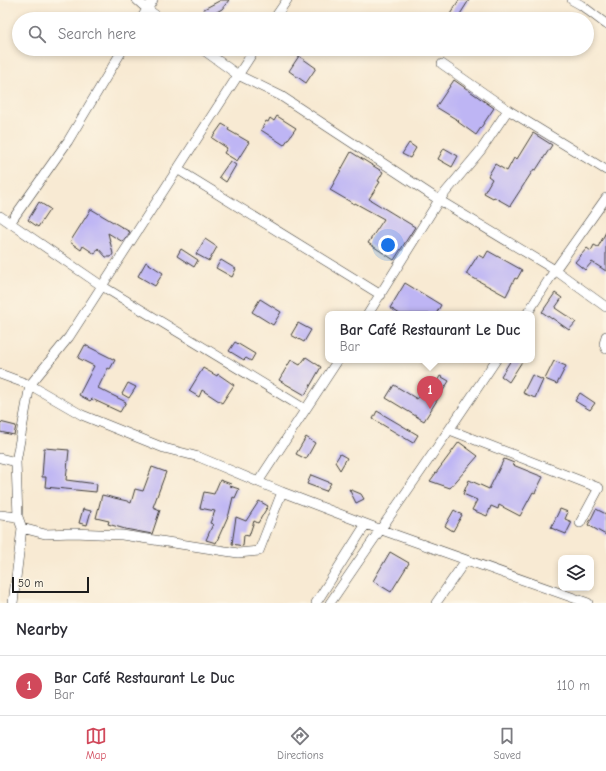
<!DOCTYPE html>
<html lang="en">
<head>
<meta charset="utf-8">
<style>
  body { margin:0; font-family:"Comic Neue",sans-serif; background:#f7f7f7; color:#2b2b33 }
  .controls { position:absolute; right:12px; bottom:12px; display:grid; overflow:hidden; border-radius:8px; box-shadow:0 2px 6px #0003 }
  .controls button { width:36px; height:36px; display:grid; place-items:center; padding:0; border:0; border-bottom:1px solid #e1e1e2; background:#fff; color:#2b2b33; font:20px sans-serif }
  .scale { position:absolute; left:12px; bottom:10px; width:77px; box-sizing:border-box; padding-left:4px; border:2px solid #1c1c1c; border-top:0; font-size:11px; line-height:14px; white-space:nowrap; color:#1c1c1c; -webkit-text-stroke:3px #fcf5e5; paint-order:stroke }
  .you { position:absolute; left:388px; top:245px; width:14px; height:14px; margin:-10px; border:3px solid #fff; border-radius:50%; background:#1a73e8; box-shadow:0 0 0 6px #1a73e833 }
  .badge { display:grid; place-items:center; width:26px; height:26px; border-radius:50%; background:#d1495b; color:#fff; font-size:13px; font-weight:700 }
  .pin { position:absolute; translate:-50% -33px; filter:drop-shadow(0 1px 2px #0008) }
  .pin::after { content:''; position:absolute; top:21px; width:14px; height:12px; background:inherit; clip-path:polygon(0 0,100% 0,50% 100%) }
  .popup { position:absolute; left:325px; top:311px; width:210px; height:52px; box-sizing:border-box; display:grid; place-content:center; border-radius:8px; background:#fff; filter:drop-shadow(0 1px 3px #0005); font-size:13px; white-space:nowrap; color:#7c7c81 }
  .popup b { font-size:15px; color:#2b2b33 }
  .popup::after { content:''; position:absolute; left:50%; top:100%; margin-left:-8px; border:8px solid transparent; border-top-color:#fff }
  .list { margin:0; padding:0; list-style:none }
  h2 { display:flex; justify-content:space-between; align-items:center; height:52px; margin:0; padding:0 16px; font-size:17px }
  h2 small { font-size:13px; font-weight:400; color:#7c7c81 }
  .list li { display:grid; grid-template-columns:26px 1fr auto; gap:12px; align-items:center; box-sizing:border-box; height:60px; padding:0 16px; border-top:1px solid #e1e1e2 }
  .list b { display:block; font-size:15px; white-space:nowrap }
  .list p { margin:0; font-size:13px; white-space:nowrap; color:#7c7c81 }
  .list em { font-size:13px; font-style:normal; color:#7c7c81 }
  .icon { flex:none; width:22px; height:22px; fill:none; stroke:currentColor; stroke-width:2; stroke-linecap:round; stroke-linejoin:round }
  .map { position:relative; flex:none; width:606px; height:603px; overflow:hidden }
  .search { position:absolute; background:#fff; box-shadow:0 2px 6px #0003; left:12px; right:12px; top:12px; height:44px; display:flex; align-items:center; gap:10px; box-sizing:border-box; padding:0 14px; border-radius:22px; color:#7c7c81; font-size:15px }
  .sheet { height:112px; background:#fff }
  nav { display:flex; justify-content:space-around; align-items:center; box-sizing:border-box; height:56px; border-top:1px solid #e1e1e2; background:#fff; font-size:11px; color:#7c7c81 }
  nav a { display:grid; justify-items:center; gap:2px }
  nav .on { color:#d1495b }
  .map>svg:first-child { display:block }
</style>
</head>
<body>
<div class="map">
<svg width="606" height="603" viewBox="0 0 606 603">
  <rect width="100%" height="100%" fill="#fcf5e5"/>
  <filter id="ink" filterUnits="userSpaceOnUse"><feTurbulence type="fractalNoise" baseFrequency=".025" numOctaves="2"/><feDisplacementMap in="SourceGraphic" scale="8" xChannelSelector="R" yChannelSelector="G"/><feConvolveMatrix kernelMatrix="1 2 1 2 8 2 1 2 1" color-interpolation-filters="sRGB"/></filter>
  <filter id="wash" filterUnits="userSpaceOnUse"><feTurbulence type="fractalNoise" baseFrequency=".012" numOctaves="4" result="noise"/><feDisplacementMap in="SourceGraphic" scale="16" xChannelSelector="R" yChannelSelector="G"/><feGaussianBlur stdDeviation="0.9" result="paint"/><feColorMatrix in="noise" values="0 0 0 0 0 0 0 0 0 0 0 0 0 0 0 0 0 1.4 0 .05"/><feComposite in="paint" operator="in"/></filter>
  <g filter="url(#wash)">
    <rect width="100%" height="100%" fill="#f8ead3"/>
    <g id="blocks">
      <!-- building -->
      <path fill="#beb5f4" d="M221,0H229L222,9L208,17L204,9Z
        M459,0H469L457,19H447Z
        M299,56L316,68L306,83L289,71Z
        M454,80L494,108L476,135L458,122L459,121L436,107Z
        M277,116L296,128L284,145L261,130L266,121L268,122L270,118L274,121Z
        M222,124L229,128L228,130L249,142L237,161L224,153L227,148L212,138Z
        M533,133L552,145L536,170L534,169L510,206L494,197L493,198L484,193L492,179L488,176L495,164L507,171L514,158L517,159Z
        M409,143L416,148L410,158L402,154Z
        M444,148L458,156L452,167L438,159Z
        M351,152L383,172L378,181L380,182L369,199L415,227L394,260L368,243L384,219L355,203L354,204L330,190Z
        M230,161L236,165L226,182L219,177Z
        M39,202L50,209L38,227L28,220Z
        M91,209L130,232L123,242L108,233L113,254L111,257H106L98,248L95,254L83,246L81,250L70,242Z
        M606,232V271L592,262L585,270L575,262L587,248L591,251L594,245L598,247Z
        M205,239L217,247L209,261L196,254Z
        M181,249L198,260L194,267L177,256Z
        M488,251L522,270L517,279L515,278L506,296L466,274L478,255L484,258Z
        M221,260L236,269L232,277L216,268Z
        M146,262L163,273L155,286L138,276Z
        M405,283L441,305L436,314H400L390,308Z
        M555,293L562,298L555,308L576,322L569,330L552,318V319L542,312Z
        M260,299L281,312L273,325L252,312Z
        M298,323L311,330L304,342L291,335Z
        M235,342L255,354L251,361L246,358L244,360L229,351Z
        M85,345L115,360L110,369L108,368L98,388L126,402L120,412L92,399L90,401L79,395L94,366L78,358Z
        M306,357L321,367L305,395L279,380L291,360L300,365Z
        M511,360H523L509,382L501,376Z
        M554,361L566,366L557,384L545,379Z
        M203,368L217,376L218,374L234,385L222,403L202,390L199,397L189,391Z
        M532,375L543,380L535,398L523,393Z
        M440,376L449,381L424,421L386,398L394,385L417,399L424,388L431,393Z
        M128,383L136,387L129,398L122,394Z
        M580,393L595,403L590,410L575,401Z
        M377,411L418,435L413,443L373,419Z
        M0,422L16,426L14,435L0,432Z
        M306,437L315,443L306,459L296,454Z
        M459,442L478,456L450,488L430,481Z
        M44,448L69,450L66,480L97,484L96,492L45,487L46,477H42Z
        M340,454L347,458L340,470L335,462Z
        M504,459L514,463L513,465L543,477L535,493L533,492L520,516L499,505L498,509L491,506L487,516L472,510L477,500L463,494L469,480L489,489Z
        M152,467L166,472L153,507L160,510L152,534L125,529L108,524L109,521L96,518L102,495L127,501L131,503L135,489L143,491Z
        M311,475L331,483L326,491L307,484Z
        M220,480L231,484L230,486L239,489L235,498L233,497L229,514L216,543L206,540L213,524L210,523L215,511L200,508L204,492L214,494Z
        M349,489L361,494L364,499L356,503Z
        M259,501L268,506L258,523L254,521L249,536L244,535L243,546L232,544L236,517L246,521Z
        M83,509L91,511L87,525L79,523Z
        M560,509L568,512L565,519L572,522L566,534L551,528Z
        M596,509L606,514V535L588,525Z
        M454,510L462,515L453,531L445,526Z
        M390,552L409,563L391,592L373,581Z"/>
    </g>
  </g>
  <g filter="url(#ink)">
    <use href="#blocks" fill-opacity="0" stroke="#3d3b37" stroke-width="1"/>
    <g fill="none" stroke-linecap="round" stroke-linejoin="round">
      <defs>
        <path id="street" d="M137,0L147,9L161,19
          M572,0L581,5L606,24
          M141,19L153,0
          M274,19L287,0
          M202,49L238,75L281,96L439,200L555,270L606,307
          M442,64L508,110L606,170
          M177,169L381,295
          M0,216L102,286L305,409
          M10,223L68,141L123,49
          M368,314L439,200L481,150L508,110
          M527,314L555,270L606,198
          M606,336L604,344L606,349
          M0,374L30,385L82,415L164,448L199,457L282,492L379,529L588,603
          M450,430L599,488L580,523
          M0,458L16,462
          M258,482L338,360
          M0,515L18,517
          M22,528L45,534L74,533L122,535L238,553L259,551L282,492
          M13,603L22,528L18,517L16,462L30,385L69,337L255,49
          M316,603L366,524
          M330,603C385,522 442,442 496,360
          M436,603L466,560"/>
      </defs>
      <!-- street casing -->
      <use href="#street" stroke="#3d3b37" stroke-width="10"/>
      <!-- street -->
      <use href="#street" stroke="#fff" stroke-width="9"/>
    </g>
  </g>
</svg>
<div class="controls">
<button><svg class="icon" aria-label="layers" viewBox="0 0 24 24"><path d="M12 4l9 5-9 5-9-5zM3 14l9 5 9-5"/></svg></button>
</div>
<div class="scale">50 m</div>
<div class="you"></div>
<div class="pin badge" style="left:430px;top:409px">1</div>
<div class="popup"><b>Bar Café Restaurant Le Duc</b>Bar</div>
<div class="search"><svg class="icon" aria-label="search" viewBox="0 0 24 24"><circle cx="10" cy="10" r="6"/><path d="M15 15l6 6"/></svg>Search here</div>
</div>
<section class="sheet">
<h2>Nearby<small></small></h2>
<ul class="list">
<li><span class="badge">1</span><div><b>Bar Café Restaurant Le Duc</b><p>Bar</p></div><em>110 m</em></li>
</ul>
</section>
<nav>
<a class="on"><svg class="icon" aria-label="map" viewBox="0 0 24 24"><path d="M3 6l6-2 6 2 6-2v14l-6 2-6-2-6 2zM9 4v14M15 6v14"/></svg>Map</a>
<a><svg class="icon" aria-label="directions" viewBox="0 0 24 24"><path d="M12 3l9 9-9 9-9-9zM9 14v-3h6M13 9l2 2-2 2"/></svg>Directions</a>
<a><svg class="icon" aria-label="saved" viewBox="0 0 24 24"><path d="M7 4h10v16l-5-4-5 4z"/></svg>Saved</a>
</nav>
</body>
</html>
